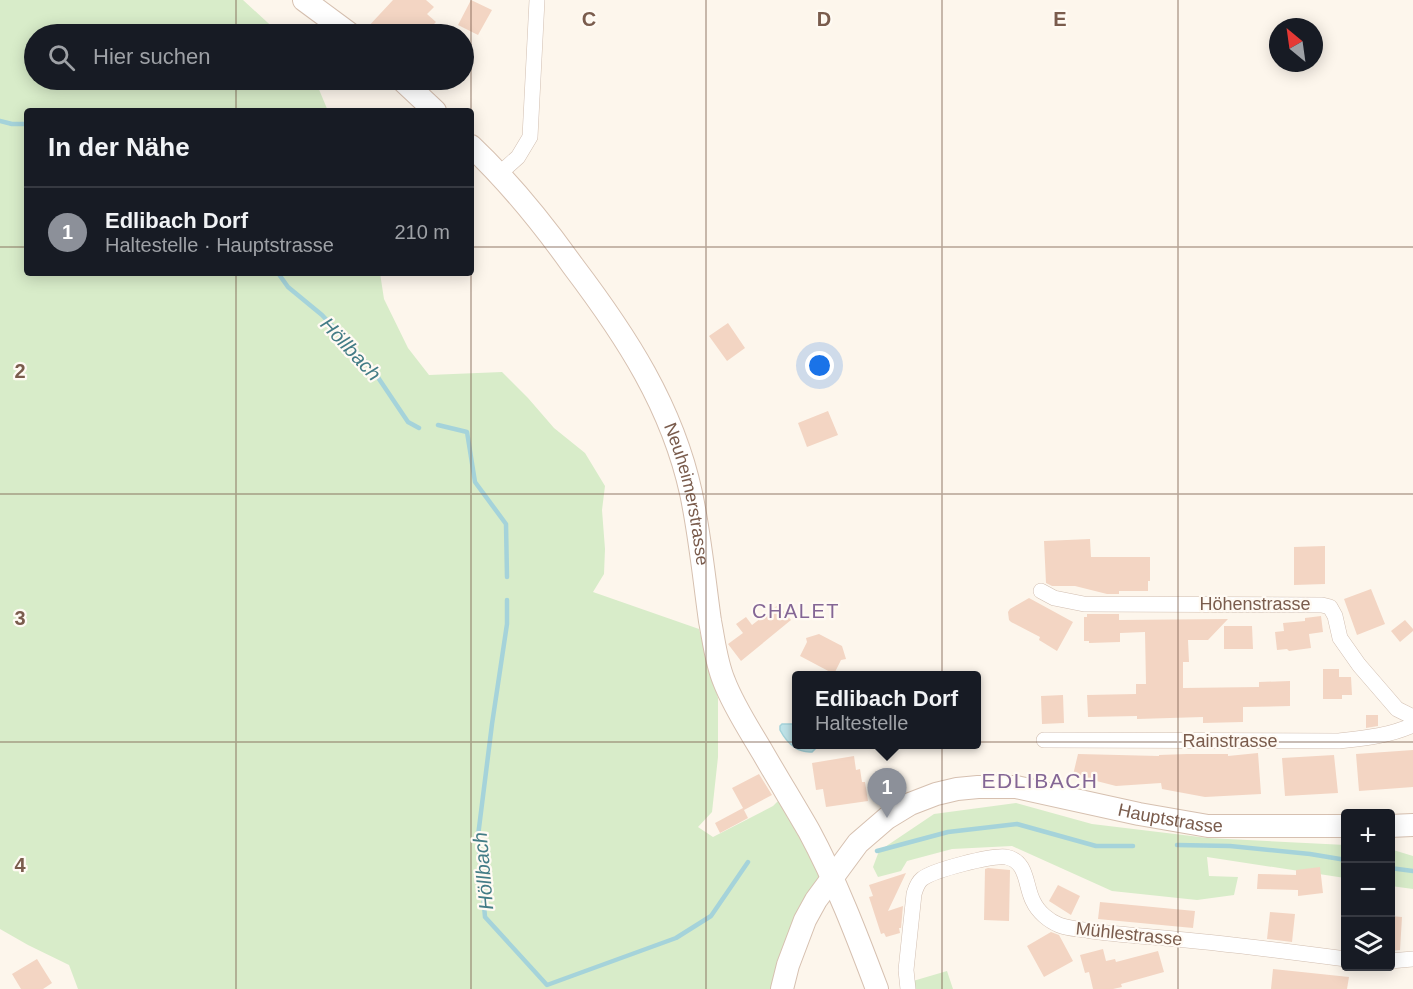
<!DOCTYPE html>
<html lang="de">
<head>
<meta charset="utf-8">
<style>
  body { margin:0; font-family:Helvetica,sans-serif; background:#242831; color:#f1f3f6 }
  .controls { position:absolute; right:18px; bottom:18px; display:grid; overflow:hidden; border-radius:6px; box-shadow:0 3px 15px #0003 }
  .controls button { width:54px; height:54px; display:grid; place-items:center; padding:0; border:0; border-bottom:2px solid #363941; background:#171b24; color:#f1f3f6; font:30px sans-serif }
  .compass { position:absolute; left:1269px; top:18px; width:54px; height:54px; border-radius:50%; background:#171b24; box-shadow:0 3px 15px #0003; rotate:331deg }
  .you { position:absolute; left:820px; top:366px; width:21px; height:21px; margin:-15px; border:4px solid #fff; border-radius:50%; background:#1a73e8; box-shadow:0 0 0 9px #1a73e833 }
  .badge { display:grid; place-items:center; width:39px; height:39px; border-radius:50%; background:#8c9099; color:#fff; font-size:20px; font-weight:700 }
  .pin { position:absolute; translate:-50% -50px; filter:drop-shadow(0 2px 3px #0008) }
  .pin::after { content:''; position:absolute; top:32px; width:21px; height:18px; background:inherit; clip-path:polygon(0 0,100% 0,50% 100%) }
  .popup { position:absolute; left:792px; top:671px; width:189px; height:78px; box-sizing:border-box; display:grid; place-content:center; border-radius:6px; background:#171b24; filter:drop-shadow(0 2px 4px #0005); font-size:20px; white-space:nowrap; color:#9ea1a6 }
  .popup b { font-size:22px; color:#f1f3f6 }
  .popup::after { content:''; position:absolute; left:50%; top:100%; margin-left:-12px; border:12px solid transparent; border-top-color:#171b24 }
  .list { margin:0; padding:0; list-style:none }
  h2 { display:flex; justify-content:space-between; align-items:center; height:78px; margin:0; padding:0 24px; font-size:26px }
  h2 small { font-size:20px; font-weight:400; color:#9ea1a6 }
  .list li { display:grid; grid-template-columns:39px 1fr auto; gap:18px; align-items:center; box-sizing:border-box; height:90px; padding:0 24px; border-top:2px solid #363941 }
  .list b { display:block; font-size:22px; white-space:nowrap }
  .list p { margin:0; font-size:20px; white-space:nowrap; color:#9ea1a6 }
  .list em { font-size:20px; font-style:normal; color:#9ea1a6 }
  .icon { flex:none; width:33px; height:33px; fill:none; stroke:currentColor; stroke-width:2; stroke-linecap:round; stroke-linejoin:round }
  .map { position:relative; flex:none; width:1413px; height:989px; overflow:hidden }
  .search { position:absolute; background:#171b24; box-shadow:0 3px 15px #0003; left:24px; top:24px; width:450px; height:66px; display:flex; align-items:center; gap:15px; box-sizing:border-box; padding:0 21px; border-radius:33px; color:#9ea1a6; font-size:22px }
  .panel { position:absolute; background:#171b24; box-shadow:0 3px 15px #0003; left:24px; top:108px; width:450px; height:168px; border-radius:6px }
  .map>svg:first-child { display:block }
</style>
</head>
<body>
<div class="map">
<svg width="1413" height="989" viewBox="0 0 1413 989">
  <rect width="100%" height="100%" fill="#fdf6ec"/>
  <!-- green -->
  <path fill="#d8ecc9" d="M0,0H243L280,34H34V80H315L328,111H27V273H380L384,299L408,348L429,375L502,372L528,398L554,428L585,453L605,486L602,510L605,549L604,574L593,592L699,629L718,698V757L712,812L698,827L713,837L773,806L786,793L831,877L782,989H78L69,965L28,945L0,929Z
    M1016,803L1092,824L1208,838L1346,845L1345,878L1207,857L1209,876L1238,877L1234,895L1197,900L1112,891L1012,846L952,849L907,861L901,871L878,877L873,867L879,851L934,814Z
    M1390,849L1413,856V889L1391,886Z
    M947,971L953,989H915L913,981Z"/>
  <!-- water -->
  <path fill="#bfe3e8" stroke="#a5d3da" stroke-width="1.5" d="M782,724H797V744L818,745V746L812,752C797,753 787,743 780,730V726Z"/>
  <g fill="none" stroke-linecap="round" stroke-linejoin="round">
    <!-- stream -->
    <path stroke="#a5d3da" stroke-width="4.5" d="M0,121L12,124H27
      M278,273L288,287L322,315L373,370L408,422L419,428
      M438,425L467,432L475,482L506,524L507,577
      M507,600V624L492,724L478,836L485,917L547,985L676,938L711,916L748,862
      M1177,845L1230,846L1310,854L1346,860
      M877,851L948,832L1017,824L1096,846H1133
      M1390,868L1413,871"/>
  </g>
  <!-- building -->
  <path fill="#f3d5c3" d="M393,0H426L434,7L427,14L436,22L424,34H372L366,29Z
    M471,0L492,10L478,35L458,25Z
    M728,323L745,348L727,361L709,336Z
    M828,411L838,435L807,447L798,423Z
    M1090,539L1091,557H1150V581H1148V591H1119V594H1107L1075,586H1052L1046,583L1044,541Z
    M1325,546V584L1294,585V547Z
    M1371,589L1385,624L1357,635L1344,599Z
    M1029,598L1073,622L1057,651L1039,640L1040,637L1011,622L1009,620L1008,612L1010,609Z
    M778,605L791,620L741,661L728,644L743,633L736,624L746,617L752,625Z
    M1087,614H1119V620L1228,619L1208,640H1188L1189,662H1183V688L1259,687V682L1290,681V706L1243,707V722L1203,723V717L1137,719V716L1088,717L1087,695L1136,694V684H1146L1145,632L1120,633V642L1089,643V641H1084V617H1087Z
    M1321,616L1323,632L1309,634L1311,648L1289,651L1287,649L1277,650L1275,632L1284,631L1283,623L1305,621V618Z
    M1405,620L1413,629V631L1400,642L1391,631Z
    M1224,626H1252L1253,649H1224Z
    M819,634L842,646L846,659L841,660L834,674L800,656L807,642L806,638Z
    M1323,669H1339V677H1351L1352,695H1342V699H1323Z
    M1063,695L1064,723L1042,724L1041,696Z
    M1366,715H1378V726L1366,728Z
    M1413,750V787L1359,791L1356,754Z
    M1258,753L1261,794L1205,797L1162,789L1161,783L1116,786L1073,775L1078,754L1159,756V755L1187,754H1228V756Z
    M1334,755L1338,793L1285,796L1282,758Z
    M854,756L856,770L860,769L862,782H865L868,801L826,807L823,789L816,790L812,763Z
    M759,774L772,795L744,810L748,818L720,833L715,823L743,808L732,788Z
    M1320,867L1323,893L1298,896V890L1257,889L1258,874L1296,875V870Z
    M988,868L1010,870L1009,921L984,920L985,869Z
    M906,873L888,911L903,906L901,928H899L900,933L886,937L884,933L881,934L869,897L873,896L869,885Z
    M1058,885L1080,896L1071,915L1049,901Z
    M1100,902L1195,911L1193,928L1098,919Z
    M1270,912L1295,914L1292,942L1267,939Z
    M1390,916L1402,917L1400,950L1390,951Z
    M1051,932L1059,935L1073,961L1044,977L1027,946Z
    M1103,949L1106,961L1115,959L1116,962L1158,951L1164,972L1121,984L1122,987L1113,989H1093L1089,972L1085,973L1080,955Z
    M37,959L52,983L43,989H21L12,974Z
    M1273,969L1349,977L1347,989H1271Z"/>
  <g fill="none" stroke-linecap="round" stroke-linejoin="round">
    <defs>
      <path id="street" d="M498,175L518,157L530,137L537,0
        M1041,591L1054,598L1084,604L1322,605L1330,607L1335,616L1340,638L1359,665L1397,709L1413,717
        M1044,740L1339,741C1366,738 1388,736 1413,725
        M1390,961L1413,959
        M908,989L906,970L914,894C916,888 917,883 922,879C933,870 992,855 1006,857C1028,861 1025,886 1033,901C1038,912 1049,921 1059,925C1069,929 1081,929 1091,931C1115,934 1139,936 1164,938C1224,943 1285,951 1346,959"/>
      <g id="secondary">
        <path d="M304,0L350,34"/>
        <path d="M402,80L435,111"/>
        <path id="s1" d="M471,146C508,181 543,224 573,266C626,336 672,406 691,493C700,535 704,578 710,621C714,641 716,662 724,681C734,707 749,729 763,753C778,779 794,805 809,831C836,881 857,936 877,989"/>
        <path d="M1390,826L1413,825"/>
        <path id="s2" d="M782,989L788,965L805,920L816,900L858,843L887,818L910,804L936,794L957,789L978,787H1016L1139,814L1208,826H1346"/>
      </g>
    </defs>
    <!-- street casing -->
    <use href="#street" stroke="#d1beb0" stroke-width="16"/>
    <!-- secondary casing -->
    <use href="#secondary" stroke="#d6c0b0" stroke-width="24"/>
    <!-- street -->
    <use href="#street" stroke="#fff" stroke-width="15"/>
    <!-- secondary -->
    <use href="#secondary" stroke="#fff" stroke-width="22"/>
  </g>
  <!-- grid -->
  <path fill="none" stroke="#7a5c4d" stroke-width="1.5" stroke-opacity="0.55" d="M236,0V34M471,0V111M706,0V989M942,0V989M1178,0V989M236,80V111M471,111V273M0,247H27M471,247H1413M236,273V989M471,273V989M0,494H1413M0,742H1413"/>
  <g text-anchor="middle" stroke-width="4.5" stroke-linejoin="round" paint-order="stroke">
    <!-- street labels -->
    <g font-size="18" fill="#7a5c4d" stroke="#fffaf3">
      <text dy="6" stroke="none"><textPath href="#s1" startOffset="416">Neuheimerstrasse</textPath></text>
      <text x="1255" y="610">Höhenstrasse</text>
      <text x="1230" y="747">Rainstrasse</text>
      <text dy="6" stroke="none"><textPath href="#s2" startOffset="498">Hauptstrasse</textPath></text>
      <text transform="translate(1129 934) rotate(6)" y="6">Mühlestrasse</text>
    </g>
    <!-- water labels -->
    <g font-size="20" font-style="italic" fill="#437c86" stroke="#fffaf3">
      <text transform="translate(351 349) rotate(47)" y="7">Höllbach</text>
      <text transform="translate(483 871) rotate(-95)" y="7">Höllbach</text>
    </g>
    <!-- neighbourhood labels -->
    <g font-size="20" letter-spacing="1.5" fill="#846695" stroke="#fffaf3">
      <text x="796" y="618">CHALET</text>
    </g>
    <!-- quarter labels -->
    <g font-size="21" letter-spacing="1.5" fill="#846695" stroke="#fffaf3">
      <text x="1040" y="788">EDLIBACH</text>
    </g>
  </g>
  <g font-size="20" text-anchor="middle" font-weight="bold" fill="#7a5c4d" stroke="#fffaf3" stroke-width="4.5" stroke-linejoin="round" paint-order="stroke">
    <text x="589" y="26">C</text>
    <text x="824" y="26">D</text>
    <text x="1060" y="26">E</text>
    <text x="20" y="378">2</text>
    <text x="20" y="625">3</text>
    <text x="20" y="872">4</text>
  </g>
</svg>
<div class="controls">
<button>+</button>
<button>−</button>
<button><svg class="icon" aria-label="layers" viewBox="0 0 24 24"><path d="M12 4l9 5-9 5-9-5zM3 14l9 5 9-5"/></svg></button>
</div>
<svg class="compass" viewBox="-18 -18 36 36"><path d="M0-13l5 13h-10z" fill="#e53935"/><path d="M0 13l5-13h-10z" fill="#9ea1a6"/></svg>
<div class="you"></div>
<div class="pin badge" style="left:887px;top:818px">1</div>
<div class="popup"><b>Edlibach Dorf</b>Haltestelle</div>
<div class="search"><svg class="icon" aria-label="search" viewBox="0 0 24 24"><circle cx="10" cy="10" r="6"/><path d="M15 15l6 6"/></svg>Hier suchen</div>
<section class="panel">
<h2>In der Nähe<small></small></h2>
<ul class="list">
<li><span class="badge">1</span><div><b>Edlibach Dorf</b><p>Haltestelle · Hauptstrasse</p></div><em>210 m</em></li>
</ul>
</section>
</div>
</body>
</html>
